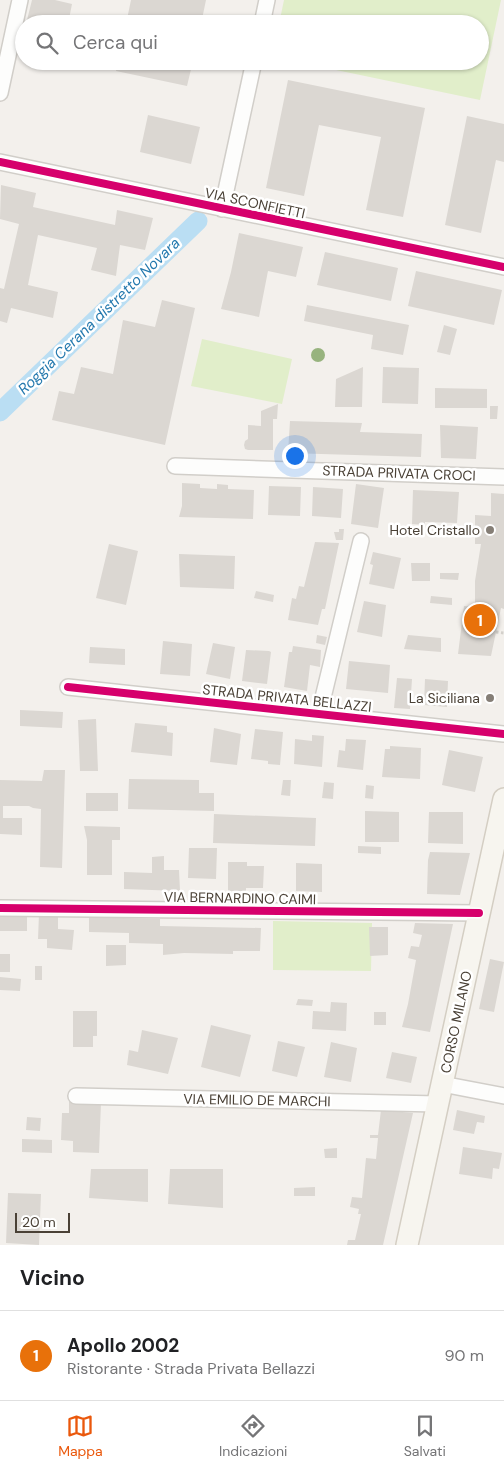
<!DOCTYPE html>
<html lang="it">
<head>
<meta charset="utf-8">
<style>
  body { margin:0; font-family:"DM Sans",sans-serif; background:#f6f6f6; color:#202124 }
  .scale { position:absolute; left:15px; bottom:12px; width:55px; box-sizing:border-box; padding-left:5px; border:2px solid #4a4136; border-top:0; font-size:14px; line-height:18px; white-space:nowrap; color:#4a4136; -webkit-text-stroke:4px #fff; paint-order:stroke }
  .you { position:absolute; left:294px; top:455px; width:18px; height:18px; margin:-12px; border:4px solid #fff; border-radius:50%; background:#1a73e8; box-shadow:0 0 0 8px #1a73e833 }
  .badge { display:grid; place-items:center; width:32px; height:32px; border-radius:50%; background:#ea580c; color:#fff; font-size:16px; font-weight:700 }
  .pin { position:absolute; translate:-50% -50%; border:2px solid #fff; box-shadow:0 1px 5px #0006 }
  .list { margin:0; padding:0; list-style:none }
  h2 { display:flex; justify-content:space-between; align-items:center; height:65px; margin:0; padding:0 20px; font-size:21px }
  h2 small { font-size:16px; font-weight:400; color:#757577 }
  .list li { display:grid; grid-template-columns:32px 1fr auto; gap:15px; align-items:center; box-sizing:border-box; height:90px; padding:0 20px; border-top:1px solid #e0e0e0 }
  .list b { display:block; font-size:19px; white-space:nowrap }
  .list p { margin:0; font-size:16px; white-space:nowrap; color:#757577 }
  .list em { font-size:16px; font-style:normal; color:#757577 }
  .icon { flex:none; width:28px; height:28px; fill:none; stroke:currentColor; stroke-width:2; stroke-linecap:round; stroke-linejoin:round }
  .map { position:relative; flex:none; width:504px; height:1245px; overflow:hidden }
  .search { position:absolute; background:#fff; box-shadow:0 1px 4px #0004; left:15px; right:15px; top:15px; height:55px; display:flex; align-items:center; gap:12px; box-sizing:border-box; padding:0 18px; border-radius:28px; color:#757577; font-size:19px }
  .sheet { height:155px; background:#fff }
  nav { display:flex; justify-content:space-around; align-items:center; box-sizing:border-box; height:70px; border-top:1px solid #e0e0e0; background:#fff; font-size:14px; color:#757577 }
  nav a { display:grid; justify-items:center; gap:2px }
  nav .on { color:#ea580c }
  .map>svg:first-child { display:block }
</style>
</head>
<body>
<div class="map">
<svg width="504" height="1245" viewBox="0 0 504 1245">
  <rect width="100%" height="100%" fill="#f3f0ec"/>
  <!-- green -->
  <path fill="#e1eeca" d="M284,0H501L480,100L293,61H480V24H279Z
    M202,339L292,359L282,404L191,386Z
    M273,921L372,923L371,971L273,970Z"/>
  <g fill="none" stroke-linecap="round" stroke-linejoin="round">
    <!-- canal -->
    <path stroke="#badef3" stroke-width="19" d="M0,412L198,221"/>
  </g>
  <!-- building -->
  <path fill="#dbd7d2" d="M32,0H55L72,4L68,24H26Z
    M131,0H206L201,24H126Z
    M23,39H24V55L19,54Z
    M118,61H193L187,86L116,71Z
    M288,80L425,108L403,217L366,210L381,137L319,125L304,196L266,188Z
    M148,115L200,127L191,164L140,152Z
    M467,116L504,124V162L496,160L481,233L445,225Z
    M1,185L36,193L33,207L115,225L117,210L153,218L145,250L120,245L116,276L91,270L97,248L38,235L28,285L58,292L53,318L11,308L7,323L0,321V288L4,289L19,224L0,219Z
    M239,233L303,247L296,277L268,271L259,317L221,309L231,272Z
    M325,252L398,268L391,301L317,285Z
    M416,271L502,290L494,325L408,306Z
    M162,300L195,308L165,445L52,420L59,391L74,394L81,367L113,374L123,320L155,327Z
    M307,305L409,325L403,355L371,349L373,335L304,321Z
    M444,325L457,329L450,355L437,352Z
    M363,367L362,407H335L336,379Z
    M383,367L419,368L418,404L382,403Z
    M435,388L487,389V408H435Z
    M278,404L277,419H273V450H248L245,449L244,445L245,441L248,439V425L261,426V411Z
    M490,406H498L497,419H490Z
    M290,421L362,423L360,432L422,434L421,457L288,453Z
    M440,425L478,427L476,459L441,458Z
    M182,483L200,484V488L217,489V484L228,485V489L254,490L253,519L179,517L182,506Z
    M356,484L384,488L378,528L351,524Z
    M269,486L301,487L300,516L268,515Z
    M313,487L343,489L341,518L312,516Z
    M413,490L459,492L457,523L425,522V525L412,524Z
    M491,493L504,494V609L501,608L491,656L458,654L464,606L475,607V581L481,544H475V515L491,516Z
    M339,529H344L343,540H336L334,532H339Z
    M315,542L339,543L325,609H322L318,625L288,620L292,598L296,599L299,586L304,587Z
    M109,544L138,551L126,605L96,598Z
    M373,552L401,558L394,589L369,584L373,565L370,564Z
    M179,554L235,556L234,589L180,587Z
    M411,563H430V581H412Z
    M440,573H459L458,580L440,579Z
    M256,591L274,595L273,602L254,598Z
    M431,596L452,598V605L430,603Z
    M364,601L386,605L382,637L357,632Z
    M317,635L327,637L325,645L316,643Z
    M408,635L441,638V652L404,649Z
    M163,641L192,644L190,676L160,674Z
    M213,643L235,647L230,679L206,674Z
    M293,646L321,650L320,667L310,665L307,691L284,687L289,652H292Z
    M90,647L125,649V665L89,663Z
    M246,650L269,651L271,652L267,684L242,681Z
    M349,661L390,665L388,693L346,689Z
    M397,678L412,679L410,709L394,708Z
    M425,679L448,681L447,707L424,705Z
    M20,710L63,712L62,728L20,726Z
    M96,719L98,771H80L78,720Z
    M135,723L167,726V732L173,733L172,756L131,752Z
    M214,728L241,734L237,765L210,762Z
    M255,729L283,732L280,765L268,764V761L251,759Z
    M312,735L324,736L322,767L294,764L295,739L312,741Z
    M346,739L366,740L363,770L337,767L339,750L345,751Z
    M390,746L421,748L420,779L382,777L385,749H390Z
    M449,750L483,757L475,792L442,785Z
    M44,770H65L62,868L40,867L41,809L33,808L29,806H3V818H22V835L0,834V780L42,781Z
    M129,779L199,780V793H214V811L128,809Z
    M283,780H291L290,796L281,795Z
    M324,782L334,783L333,799L322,798Z
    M366,785L374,786L373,799L365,798Z
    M86,793H118V811H86Z
    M365,811L399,812V842H365Z
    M429,812H463V844L428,843Z
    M214,814L316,818L315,846L213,843Z
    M84,826L120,827V840H112V875H87V840Z
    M358,846L381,847V854L358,853Z
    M189,848H217L216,879L188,878Z
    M430,852L470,853L460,895L427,894L428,860Z
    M164,856V870H179L180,891L124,889V872L152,873V857Z
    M228,862H247V866H264L263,888H246V891H228Z
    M296,863L322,864V892L296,891Z
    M0,914H27V931H0Z
    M39,914H58V929L74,930L72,950L47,948V939H38Z
    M89,917L160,919V926L261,928L260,951H233V954L184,953L163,955V944L129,943V933L89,932Z
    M415,923L453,924L430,1032L402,1027L408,1004L416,960L408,958L411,946L419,947L422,935L413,933Z
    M369,927H388V955L370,956Z
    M106,945H126V965L106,966Z
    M0,954H10V972H0Z
    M490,959L504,962L494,1012L479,1009Z
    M35,966H42V980H35Z
    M0,977L21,979L20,991L0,990Z
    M298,999L313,1000L312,1006L296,1005Z
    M331,1002L347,1003L346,1031L312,1029L313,1011L330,1012Z
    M73,1011H97V1036H93V1047H73Z
    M374,1012H386V1025H374Z
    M211,1025L251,1035L240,1077L201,1067Z
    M142,1030L178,1038L168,1074L127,1065L129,1050L138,1052Z
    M278,1041L305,1047L297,1077L272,1071Z
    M331,1042L357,1048L351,1082L324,1077Z
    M392,1052L417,1057L411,1083L386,1078Z
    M69,1102L101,1103L99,1153L73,1152V1141L61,1140L62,1113H69Z
    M381,1110L413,1113L383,1245H347L348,1240H355L361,1214H358L359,1209L350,1207L352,1197L362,1198L366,1158L376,1159L378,1138H370V1135H378Z
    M457,1110L485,1116L484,1123L477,1122L474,1134L453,1130Z
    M27,1117L41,1118L40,1131L26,1130Z
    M22,1139L52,1140V1153L22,1152Z
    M463,1147L502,1153L499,1169L493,1168L492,1179L459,1174Z
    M337,1148V1158H325L324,1149Z
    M91,1169H148V1202L89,1198Z
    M170,1169H223V1208L168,1204Z
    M315,1187V1196H294V1188Z
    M8,1193L41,1194L39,1245L6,1243Z"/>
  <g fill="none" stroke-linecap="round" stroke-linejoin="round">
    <defs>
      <path id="minor" d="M262,24L267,0
        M0,93L20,0
        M0,162L504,267
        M222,209L254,61
        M175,466L504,477
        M68,687L504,734
        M319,714L361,541
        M0,908L479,913
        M442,1084L504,1096
        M76,1096L438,1104"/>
      <path id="secondary" d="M407,1245L504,799"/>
    </defs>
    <!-- minor casing -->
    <use href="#minor" stroke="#d1cec9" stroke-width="18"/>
    <!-- secondary casing -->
    <use href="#secondary" stroke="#d4cec3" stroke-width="24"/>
    <!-- path -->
    <path stroke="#d3d0cb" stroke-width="3" stroke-dasharray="2.5 2.5" stroke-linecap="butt" d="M496,632L504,633"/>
    <!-- minor -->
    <use href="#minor" stroke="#fdfdfc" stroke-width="15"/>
    <!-- secondary -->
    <use href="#secondary" stroke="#f7f5ef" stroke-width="21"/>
    <defs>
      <path id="cycleway" d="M0,162L504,267
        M68,687L504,734
        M0,908L479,913"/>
    </defs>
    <!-- cycleway casing -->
    <use href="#cycleway" stroke="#fff" stroke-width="11"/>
    <!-- cycleway -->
    <use href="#cycleway" stroke="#d6006c" stroke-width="8"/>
  </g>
  <!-- trees -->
  <circle fill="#97b37e" cx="318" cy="355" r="7"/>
  <!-- markers -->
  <g fill="#857e76" stroke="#fff" stroke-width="2">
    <circle cx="490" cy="530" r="5"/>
    <circle cx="490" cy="698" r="5"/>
  </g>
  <g text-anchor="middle" stroke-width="5" stroke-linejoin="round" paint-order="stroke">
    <!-- street labels -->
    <g font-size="14" fill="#4a4136" stroke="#fff">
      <text transform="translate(255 203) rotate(12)" y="5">VIA SCONFIETTI</text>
      <text transform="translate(399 473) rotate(2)" y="5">STRADA PRIVATA CROCI</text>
      <text transform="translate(287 698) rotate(6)" y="5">STRADA PRIVATA BELLAZZI</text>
      <text transform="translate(240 898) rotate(1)" y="5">VIA BERNARDINO CAIMI</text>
      <text transform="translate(456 1022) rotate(-78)" y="5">CORSO MILANO</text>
      <text transform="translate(257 1100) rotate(1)" y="5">VIA EMILIO DE MARCHI</text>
    </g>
    <!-- poi labels -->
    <g font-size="14" fill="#4a4136" stroke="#fff" text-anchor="end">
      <text x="480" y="535">Hotel Cristallo</text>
      <text x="480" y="703">La Siciliana</text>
    </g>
    <!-- water labels -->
    <g font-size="15" font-style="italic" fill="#2479ae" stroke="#fff">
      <text transform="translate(99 316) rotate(-44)" y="5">Roggia Cerana distretto Novara</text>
    </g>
  </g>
</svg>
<div class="scale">20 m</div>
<div class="you"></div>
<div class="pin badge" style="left:480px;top:620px;background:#e8710a">1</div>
<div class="search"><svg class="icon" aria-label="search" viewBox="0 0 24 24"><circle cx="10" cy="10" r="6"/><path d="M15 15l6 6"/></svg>Cerca qui</div>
</div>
<section class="sheet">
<h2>Vicino<small></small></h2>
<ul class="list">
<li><span class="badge" style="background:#e8710a">1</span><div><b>Apollo 2002</b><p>Ristorante · Strada Privata Bellazzi</p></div><em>90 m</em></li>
</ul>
</section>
<nav>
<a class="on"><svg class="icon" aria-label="map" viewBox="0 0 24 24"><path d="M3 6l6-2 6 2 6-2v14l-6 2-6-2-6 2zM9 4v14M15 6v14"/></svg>Mappa</a>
<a><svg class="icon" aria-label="directions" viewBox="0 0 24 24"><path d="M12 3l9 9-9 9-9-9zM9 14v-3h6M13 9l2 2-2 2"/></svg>Indicazioni</a>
<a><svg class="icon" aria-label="saved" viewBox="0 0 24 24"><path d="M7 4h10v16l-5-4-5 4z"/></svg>Salvati</a>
</nav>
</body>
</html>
